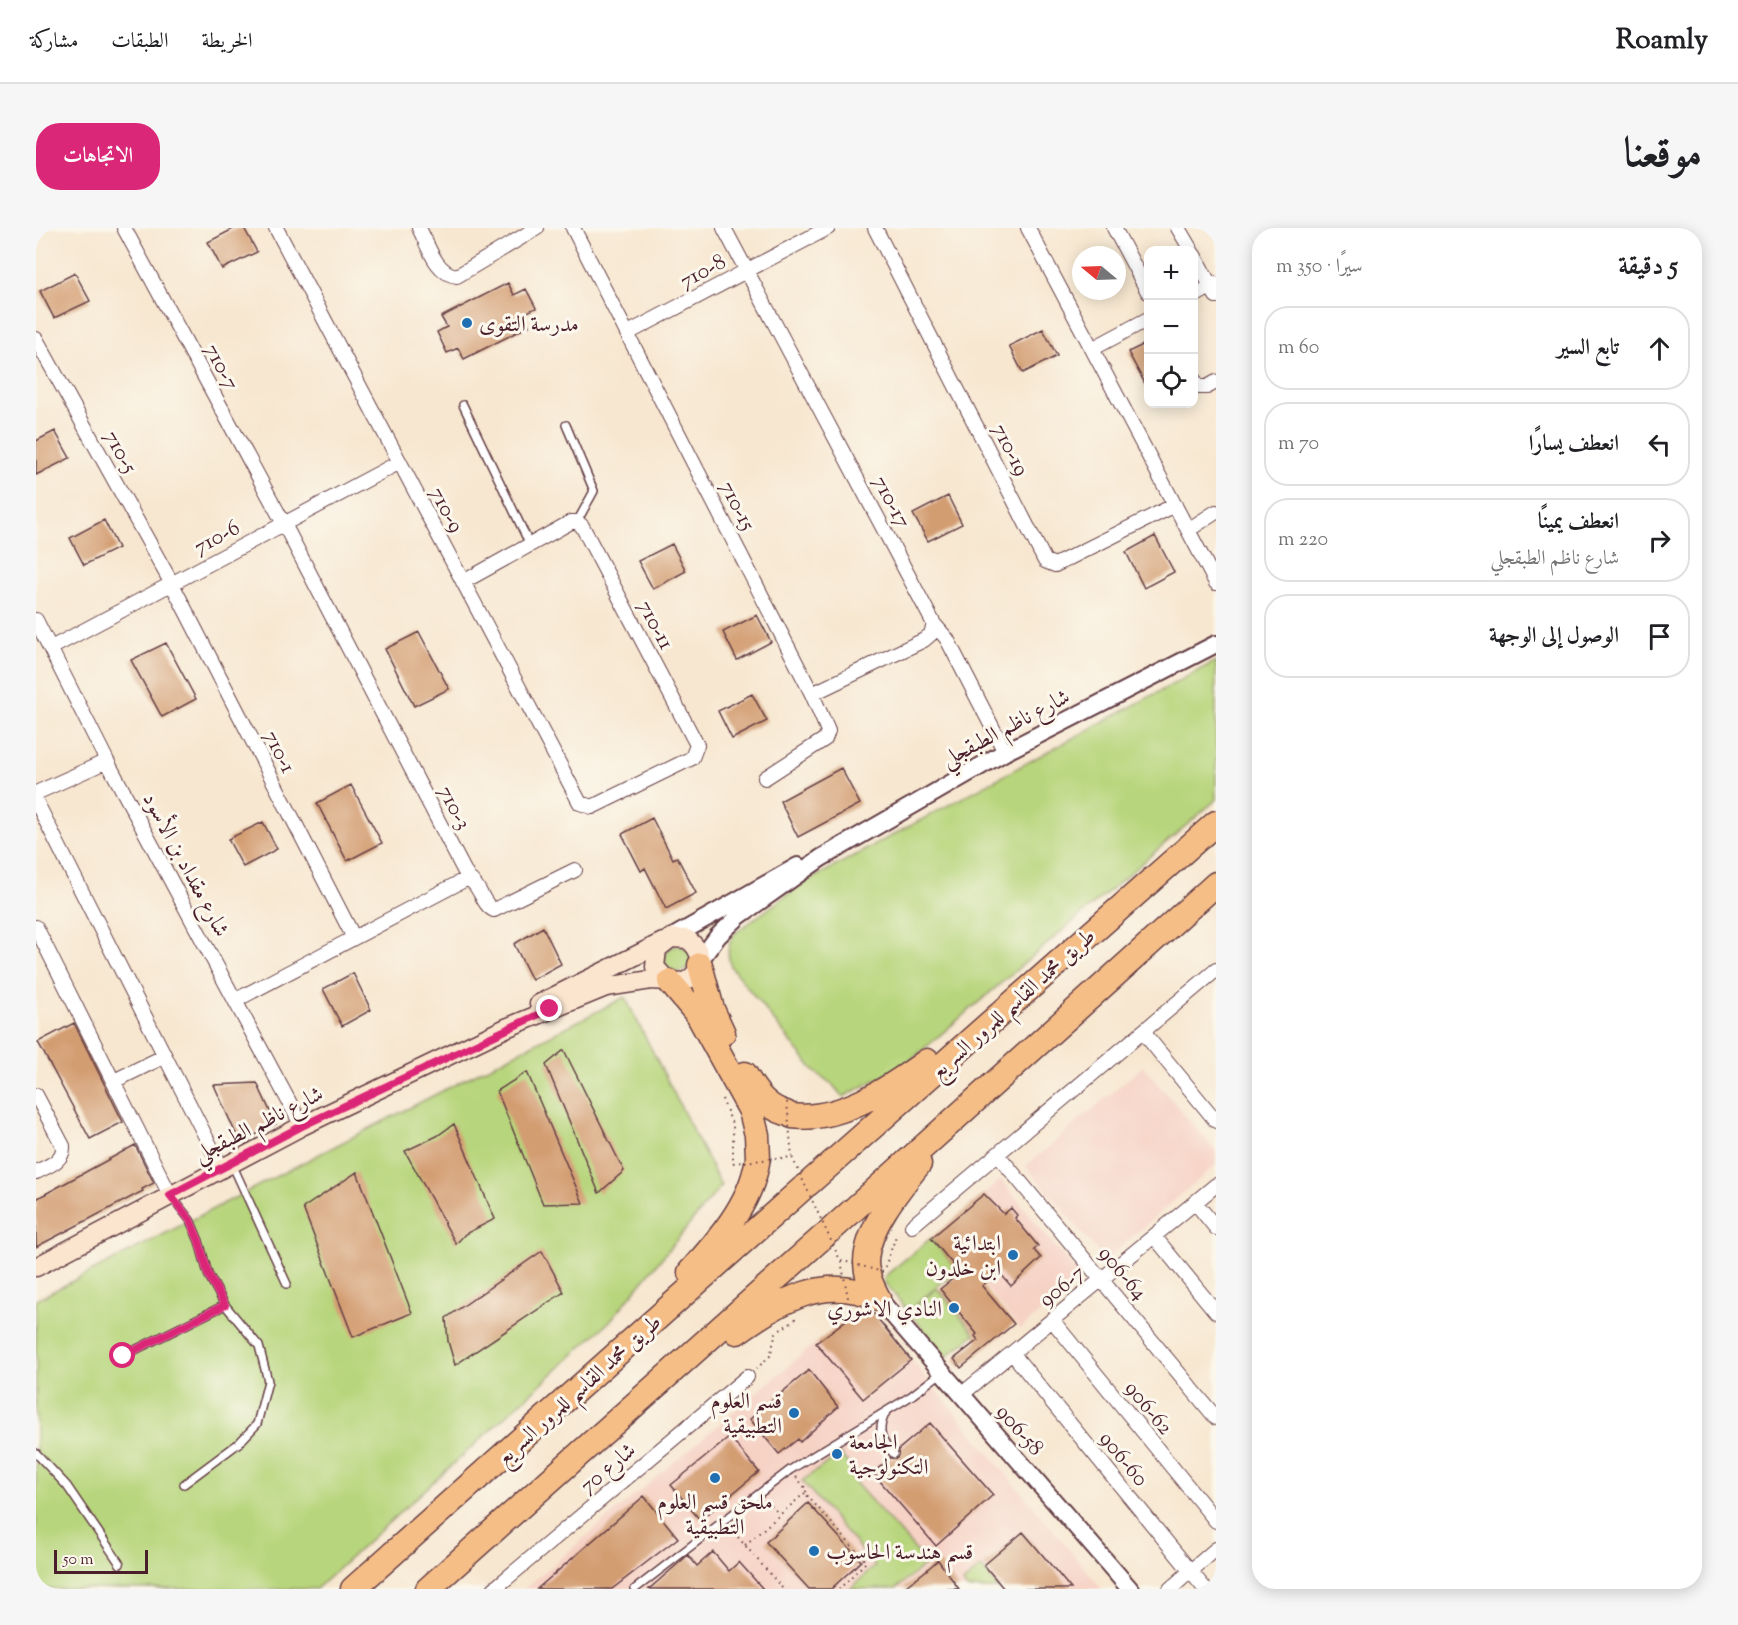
<!DOCTYPE html>
<html lang="ar">
<head>
<meta charset="utf-8">
<style>
  body { margin:0; font-family:"Sorts Mill Goudy",Amiri,serif; background:#f6f6f6; color:#202124; direction:rtl }
  .controls { position:absolute; right:18px; top:18px; display:grid; overflow:hidden; border-radius:12px; box-shadow:0 3px 15px #0003 }
  .controls button { width:54px; height:54px; display:grid; place-items:center; padding:0; border:0; border-bottom:2px solid #e0e0e0; background:#fff; color:#202124; font:30px sans-serif }
  .compass { position:absolute; left:1036px; top:18px; width:54px; height:54px; border-radius:50%; background:#fff; box-shadow:0 3px 15px #0003; rotate:289deg }
  .scale { position:absolute; left:18px; bottom:15px; width:94px; box-sizing:border-box; padding-left:6px; border:3px solid #4a1f2b; border-top:0; font-size:16px; line-height:21px; white-space:nowrap; color:#4a1f2b; -webkit-text-stroke:4px #fbf7ec; paint-order:stroke }
  .stop { position:absolute; width:18px; height:18px; margin:-14px; border:4px solid #db2777; border-radius:50%; background:#fff }
  .stop.end { background:#db2777; border-color:#fff; box-shadow:0 2px 6px #0008 }
  .list { margin:0; padding:0; list-style:none }
  h2 { display:flex; justify-content:space-between; align-items:center; height:78px; margin:0; padding:0 24px; font-size:26px }
  h2 small { font-size:20px; font-weight:400; color:#757577 }
  .list li { display:grid; grid-template-columns:39px 1fr auto; gap:18px; align-items:center; box-sizing:border-box; height:84px; margin:0 12px 12px; padding:0 12px; border:2px solid #e0e0e0; border-radius:24px }
  .list b { display:block; font-size:22px; white-space:nowrap }
  .list p { margin:0; font-size:20px; white-space:nowrap; color:#757577 }
  .list em { font-size:20px; font-style:normal; color:#757577 }
  .icon { flex:none; width:33px; height:33px; fill:none; stroke:currentColor; stroke-width:2; stroke-linecap:round; stroke-linejoin:round }
  .map { position:relative; flex:none; width:1180px; height:1361px; overflow:hidden; direction:ltr; border-radius:24px }
  header { display:flex; align-items:center; gap:36px; box-sizing:border-box; height:84px; padding:0 30px; background:#fff; border-bottom:2px solid #e0e0e0 }
  header strong { font-size:28px }
  nav { display:flex; gap:33px; margin-inline-start:auto; font-size:21px }
  .intro { display:flex; align-items:center; justify-content:space-between; box-sizing:border-box; height:144px; padding:0 36px }
  h1 { margin:0; font-size:42px }
  .button { padding:15px 27px; border-radius:24px; background:#db2777; color:#fff; font-size:21px; font-weight:700 }
  main { display:flex; gap:36px; padding:0 36px }
  aside { flex:1; background:#fff; border-radius:24px; box-shadow:0 3px 15px #0003 }
  .map>svg:first-child { display:block }
</style>
</head>
<body>
<header>
<strong>Roamly</strong>
<nav><a>الخريطة</a><a>الطبقات</a><a>مشاركة</a></nav>
</header>
<div class="intro"><h1>موقعنا</h1><a class="button">الاتجاهات</a></div>
<main>
<aside>
<h2>5 دقيقة<small>سيرًا · 350 m</small></h2>
<ul class="list">
<li><svg class="icon" aria-label="ahead" viewBox="0 0 24 24"><path d="M12 20V5M6 11l6-6 6 6"/></svg><div><b>تابع السير</b></div><em>60 m</em></li>
<li><svg class="icon" aria-label="left" viewBox="0 0 24 24"><path d="M17 20v-9H6M10 6l-5 5 5 5"/></svg><div><b>انعطف يسارًا</b></div><em>70 m</em></li>
<li><svg class="icon" aria-label="right" viewBox="0 0 24 24"><path d="M7 20v-9h11M14 6l5 5-5 5"/></svg><div><b>انعطف يمينًا</b><p>شارع ناظم الطبقجلي</p></div><em>220 m</em></li>
<li><svg class="icon" aria-label="arrive" viewBox="0 0 24 24"><path d="M6 21V4h12l-3 4 3 4H6"/></svg><div><b>الوصول إلى الوجهة</b></div></li>
</ul>
</aside>
<div class="map">
<svg width="1180" height="1361" viewBox="0 0 1180 1361">
  <rect width="100%" height="100%" fill="#fbf7ec"/>
  <filter id="ink" filterUnits="userSpaceOnUse"><feTurbulence type="fractalNoise" baseFrequency=".0167" numOctaves="2"/><feDisplacementMap in="SourceGraphic" scale="12" xChannelSelector="R" yChannelSelector="G"/><feConvolveMatrix kernelMatrix="1 2 1 2 8 2 1 2 1" color-interpolation-filters="sRGB"/></filter>
  <filter id="wash" filterUnits="userSpaceOnUse"><feTurbulence type="fractalNoise" baseFrequency=".008" numOctaves="4" result="noise"/><feDisplacementMap in="SourceGraphic" scale="24" xChannelSelector="R" yChannelSelector="G"/><feGaussianBlur stdDeviation="1.35" result="paint"/><feColorMatrix in="noise" values="0 0 0 0 0 0 0 0 0 0 0 0 0 0 0 0 0 1.4 0 .05"/><feComposite in="paint" operator="in"/></filter>
  <g filter="url(#wash)">
    <rect width="100%" height="100%" fill="#f7e7d0"/>
    <!-- built -->
    <path fill="#f6d2c5" d="M1107,838L1180,924V937L1069,1032L990,938Z
      M965,952L1046,1051L984,1101L903,1003Z
      M826,1083L837,1086L1066,1361H488L777,1117L818,1086Z"/>
    <!-- green -->
    <path fill="#b7d57c" stroke="#807a54" stroke-width="1.5" d="M1180,433V572L870,836L807,869L796,856L779,844L695,739C691,726 691,719 698,706L766,656Z
      M629 731a13 13 0 1 1 26 0a13 13 0 1 1-26 0Z
      M589,769L685,958L574,1093L280,1361H2L0,1356V1072Z
      M895,1010L921,1042L872,1083L848,1054L849,1048Z
      M901,1060L939,1106L910,1129L873,1084Z
      M804,1226L821,1246L816,1251L891,1335L860,1361H814L839,1338L766,1253Z
      M945,1339L963,1361H931L927,1355Z"/>
    <g id="blocks">
      <!-- building -->
      <path fill="#d39d72" d="M199,0H208L221,24L186,41L172,14Z
        M39,45L54,73L18,90L4,63Z
        M472,55L478,67L490,61L500,80L487,86L493,98L428,131L422,120L411,125L401,104L411,99L405,89Z
        M1007,101L1021,128L987,145L973,118Z
        M1113,114V163L1092,124Z
        M19,203L34,230L0,247V213Z
        M912,268L926,296L892,313L877,286Z
        M68,292L82,320L48,337L34,310Z
        M1119,308L1138,344L1108,360L1090,324Z
        M636,316L650,343L617,361L602,333Z
        M721,387L735,414L701,432L687,404Z
        M383,404L413,461L378,478L349,421Z
        M130,415L160,471L126,489L95,432Z
        M716,466L731,493L696,511L682,483Z
        M805,540L824,576L762,609L744,573Z
        M315,557L346,615L311,633L281,575Z
        M616,590L637,631L641,629L660,665L630,681L609,640L605,643L586,606Z
        M227,594L241,621L207,639L192,611Z
        M507,699L525,736L496,752L478,716Z
        M317,745L335,782L306,798L287,761Z
        M38,795L87,894L54,911L2,814Z
        M528,822L588,943L563,965L510,837Z
        M491,844L547,975L507,976L461,863Z
        M221,855L240,896L204,915L178,857Z
        M418,896L459,991L429,1006L420,1016L369,923L401,908Z
        M99,917L118,955L106,961L107,963L0,1019V971Z
        M321,944L376,1085L317,1109L267,980Z
        M948,966L968,986L975,980L981,987L979,990L1002,1018L998,1022L1005,1030L975,1058L963,1044L946,1058L978,1096L925,1140L918,1131L942,1112L939,1108L941,1106L904,1061L924,1045L895,1010Z
        M506,1023L528,1064L419,1137L412,1113L410,1090Z
        M826,1083L838,1086L875,1132L827,1171L780,1115L818,1086Z
        M773,1142L802,1179L764,1214L762,1211L743,1226L714,1191Z
        M894,1195L957,1267L900,1318L837,1245L854,1230H861L862,1222Z
        M694,1209L723,1244L664,1292L635,1257Z
        M608,1268L642,1310L576,1361H501Z
        M772,1275L825,1333L795,1361H773L730,1314Z
        M987,1304L999,1318L1035,1361H968L948,1337Z
        M677,1324L693,1343L703,1334L727,1361H613L652,1327L661,1338Z
        M902,1332L923,1361H866L887,1345Z"/>
    </g>
  </g>
  <g filter="url(#ink)">
    <use href="#blocks" fill-opacity="0" stroke="#643d44" stroke-width="1.5"/>
    <g fill="none" stroke-linecap="round" stroke-linejoin="round">
      <defs>
        <path id="service" d="M427,177L494,317
          M530,197L558,263L541,294
          M196,936L251,1056
          M136,969L154,992L163,1013L172,1046L189,1077L223,1118L232,1153L221,1196L203,1215L148,1256
          M87,1128L189,1077
          M850,1184C841,1201 844,1213 858,1226
          M0,1225L31,1258L84,1336
          M599,1361L754,1242L875,1168L905,1145"/>
        <path id="minor" d="M88,0L248,296L432,650L200,772
          M240,0L544,575L556,579L656,530L661,517L546,298L541,294H535L427,354
          M383,0C392,17 400,46 421,48L501,0
          M537,0L776,466L792,503L789,511L729,550
          M688,0L898,396L895,406L888,412L776,466
          M839,0L1009,333L1019,337L1139,277
          M992,0L1180,355
          M1078,0L1112,64
          M1142,0L1155,22
          M1158,27L1180,68
          M1158,68L1180,56
          M592,105L792,0
          M0,111L136,356L318,710
          M1056,121L1112,91
          M1158,152L1163,159H1171L1180,154
          M1152,302L1180,284
          M0,392L71,533L266,898
          M898,396L911,411L969,524
          M15,420L364,234
          M0,565L71,533
          M0,573L186,941
          M432,650C445,658 446,677 458,682L539,642
          M0,699L134,967
          M1107,804L1180,893
          M78,853L129,828
          M0,867L27,918C28,933 12,938 0,944
          M962,927L1180,1190
          M1159,974L1180,1000
          M876,998L1180,742
          M1118,1008L1180,1084
          M1016,1092L1180,1293
          M976,1125L1169,1361
          M925,1167L1180,957
          M458,1361L711,1149
          M1134,1361L1180,1321"/>
        <path id="tertiary" d="M635,710L762,638
          M664,732L682,708L703,688L785,630L969,524L1180,416
          M842,1070L1094,1361"/>
        <path id="secondary" d="M503,776L627,714
          M0,1039L266,898L470,800L570,759L615,752L649,754C668,743 669,724 651,711L635,710L621,721L619,739L631,752"/>
        <path id="motorway" d="M664,737L676,781L687,805
          M634,754L662,787L715,883L721,907L722,930
          M709,846C719,864 730,879 750,885
          M756,888C804,894 854,860 891,833
          M772,956L1180,595
          M795,1002L1180,656
          M654,1044C681,1014 714,977 721,935
          M842,1070C836,1059 830,1047 830,1034C831,1000 862,962 883,936
          M701,1104C746,1072 788,1046 842,1070
          M317,1361L767,960
          M392,1361L789,1007"/>
      </defs>
      <!-- service casing -->
      <use href="#service" stroke="#643d44" stroke-width="10"/>
      <!-- minor casing -->
      <use href="#minor" stroke="#643d44" stroke-width="16"/>
      <!-- tertiary casing -->
      <use href="#tertiary" stroke="#643d44" stroke-width="20"/>
      <!-- secondary casing -->
      <use href="#secondary" stroke="#643d44" stroke-width="21"/>
      <!-- motorway casing -->
      <use href="#motorway" stroke="#643d44" stroke-width="27"/>
      <!-- path -->
      <path stroke="#643d44" stroke-width="2" stroke-dasharray="1.5 4.5" stroke-linecap="butt" d="M686,871L697,898V935
        M849,1039L860,1008
        M720,1141L734,1128L740,1105L761,1090
        M760,1249L771,1262L769,1265L830,1334L803,1361
        M731,1273L743,1286
        M694,1300L747,1361
        M709,1317L769,1265"/>
      <!-- service -->
      <use href="#service" stroke="#fff" stroke-width="7"/>
      <!-- minor -->
      <use href="#minor" stroke="#fff" stroke-width="14"/>
      <!-- tertiary -->
      <use href="#tertiary" stroke="#fff" stroke-width="16"/>
      <!-- secondary -->
      <use href="#secondary" stroke="#fbe5cf" stroke-width="18"/>
      <!-- motorway -->
      <use href="#motorway" stroke="#f6be87" stroke-width="24"/>
      <!-- path-bridge -->
      <path stroke="#643d44" stroke-width="2" stroke-dasharray="1.5 4.5" stroke-linecap="butt" d="M751,874L756,929
        M697,935L756,929L804,1032L847,1044
        M805,1033L813,1075"/>
    </g>
  </g>
  <g fill="none" stroke-linecap="round" stroke-linejoin="round" filter="url(#ink)">
    <!-- route -->
    <path stroke="#db2777" stroke-width="8" d="M87,1128L189,1077L172,1046L163,1013L154,992L134,967L266,898L514,781"/>
  </g>
  <!-- markers -->
  <g fill="#1f6fb2" stroke="#fbf7ec" stroke-width="2">
    <circle cx="431" cy="95" r="6"/>
    <circle cx="977" cy="1027" r="6"/>
    <circle cx="918" cy="1080" r="6"/>
    <circle cx="758" cy="1185" r="6"/>
    <circle cx="801" cy="1226" r="6"/>
    <circle cx="679" cy="1250" r="6"/>
    <circle cx="778" cy="1323" r="6"/>
  </g>
  <g text-anchor="middle" stroke-width="6" stroke-linejoin="round" paint-order="stroke">
    <!-- street labels -->
    <g font-size="22" fill="#4a1f2b" stroke="#fbf7ec">
      <text transform="translate(666 42) rotate(-28)" y="8">710-8</text>
      <text transform="translate(187 138) rotate(62)" y="8">710-7</text>
      <text transform="translate(976 221) rotate(63)" y="8">710-19</text>
      <text transform="translate(86 223) rotate(61)" y="8">710-5</text>
      <text transform="translate(857 273) rotate(62)" y="8">710-17</text>
      <text transform="translate(703 277) rotate(63)" y="8">710-15</text>
      <text transform="translate(412 281) rotate(62)" y="8">710-9</text>
      <text transform="translate(180 308) rotate(-28)" y="8">710-6</text>
      <text transform="translate(621 396) rotate(62)" y="8">710-11</text>
      <text transform="translate(969 499) rotate(-28)" y="8">شارع ناظم الطبقجلي</text>
      <text transform="translate(245 523) rotate(63)" y="8">710-1</text>
      <text transform="translate(420 579) rotate(63)" y="8">710-3</text>
      <text transform="translate(151 636) rotate(62)" y="8">شارع مقداد بن الأسود</text>
      <text transform="translate(976 775) rotate(-42)" y="8">طريق محمد القاسم للمرور السريع</text>
      <text transform="translate(222 895) rotate(-27)" y="8">شارع ناظم الطبقجلي</text>
      <text transform="translate(1088 1044) rotate(50)" y="8">906-64</text>
      <text transform="translate(1025 1057) rotate(-39)" y="8">906-7</text>
      <text transform="translate(542 1161) rotate(-42)" y="8">طريق محمد القاسم للمرور السريع</text>
      <text transform="translate(1114 1179) rotate(51)" y="8">906-62</text>
      <text transform="translate(985 1201) rotate(49)" y="8">906-58</text>
      <text transform="translate(1089 1230) rotate(51)" y="8">906-60</text>
      <text transform="translate(571 1239) rotate(-40)" y="8">شارع 70</text>
    </g>
    <!-- poi labels -->
    <g font-size="22" fill="#4a1f2b" stroke="#fbf7ec" text-anchor="start">
      <text x="443" y="103">مدرسة التقوى</text>
      <text x="965" y="1022" text-anchor="end">ابتدائية<tspan x="965" dy="25">ابن خلدون</tspan></text>
      <text x="906" y="1088" text-anchor="end">النادي الاشوري</text>
      <text x="746" y="1180" text-anchor="end">قسم العلوم<tspan x="746" dy="25">التطبيقية</tspan></text>
      <text x="813" y="1221">الجامعة<tspan x="813" dy="25">التكنولوجية</tspan></text>
      <text x="679" y="1281" text-anchor="middle">ملحق قسم العلوم<tspan x="679" dy="25">التطبيقية</tspan></text>
      <text x="790" y="1331">قسم هندسة الحاسوب</text>
    </g>
  </g>
</svg>
<div class="controls">
<button>+</button>
<button>−</button>
<button><svg class="icon" aria-label="locate" viewBox="0 0 24 24"><circle cx="12" cy="12" r="6"/><path d="M12 2v4M12 18v4M2 12h4M18 12h4"/></svg></button>
</div>
<svg class="compass" viewBox="-18 -18 36 36"><path d="M0-13l5 13h-10z" fill="#e53935"/><path d="M0 13l5-13h-10z" fill="#757577"/></svg>
<div class="scale">50 m</div>
<div class="stop" style="left:87px;top:1128px"></div>
<div class="stop end" style="left:514px;top:781px"></div>
</div>
</main>
</body>
</html>
